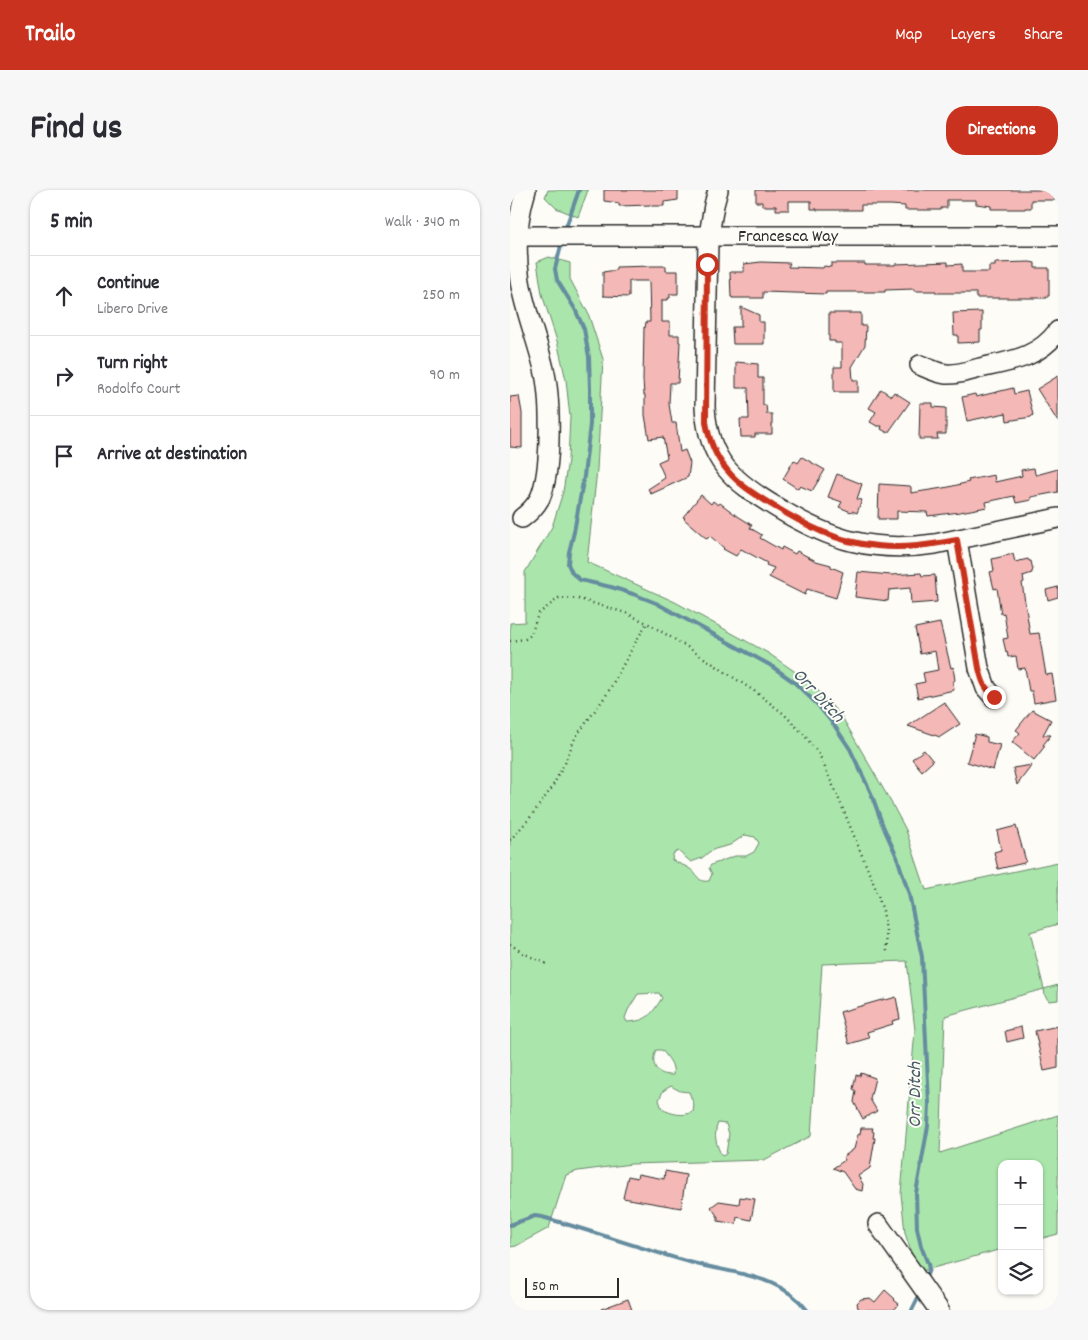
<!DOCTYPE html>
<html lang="en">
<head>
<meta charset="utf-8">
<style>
  body { margin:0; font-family:Dekko,sans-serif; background:#f7f7f7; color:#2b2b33 }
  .controls { position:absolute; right:15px; bottom:15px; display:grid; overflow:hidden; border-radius:10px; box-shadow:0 1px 4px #0004 }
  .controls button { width:45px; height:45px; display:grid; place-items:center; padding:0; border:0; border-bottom:1px solid #e1e1e2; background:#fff; color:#2b2b33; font:25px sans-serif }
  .scale { position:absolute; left:15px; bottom:12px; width:94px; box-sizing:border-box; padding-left:5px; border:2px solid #2b2b2b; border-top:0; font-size:14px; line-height:18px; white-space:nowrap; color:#2b2b2b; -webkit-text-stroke:4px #fdfcf7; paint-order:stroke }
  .stop { position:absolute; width:15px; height:15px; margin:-11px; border:4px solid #c8321e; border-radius:50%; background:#fff }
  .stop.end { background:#c8321e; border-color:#fff; box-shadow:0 1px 5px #0008 }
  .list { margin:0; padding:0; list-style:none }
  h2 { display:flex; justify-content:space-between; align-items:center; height:65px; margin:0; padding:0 20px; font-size:21px }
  h2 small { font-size:16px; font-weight:400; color:#7c7c81 }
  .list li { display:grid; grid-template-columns:32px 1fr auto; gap:15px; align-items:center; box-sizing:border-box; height:80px; padding:0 20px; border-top:1px solid #e1e1e2 }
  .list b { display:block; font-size:19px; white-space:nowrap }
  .list p { margin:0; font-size:16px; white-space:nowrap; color:#7c7c81 }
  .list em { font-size:16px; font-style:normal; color:#7c7c81 }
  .icon { flex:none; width:28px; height:28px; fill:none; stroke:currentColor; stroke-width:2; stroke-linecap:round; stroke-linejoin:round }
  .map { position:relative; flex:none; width:548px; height:1120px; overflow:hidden; border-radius:20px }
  header { display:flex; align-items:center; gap:30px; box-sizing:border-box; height:70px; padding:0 25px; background:#c8321e; color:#fff }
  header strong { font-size:24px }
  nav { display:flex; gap:28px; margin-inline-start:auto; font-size:18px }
  .intro { display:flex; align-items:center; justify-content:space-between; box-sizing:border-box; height:120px; padding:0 30px }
  h1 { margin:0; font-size:35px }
  .button { padding:12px 22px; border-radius:20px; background:#c8321e; color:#fff; font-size:18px; font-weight:700 }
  main { display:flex; gap:30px; padding:0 30px }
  aside { flex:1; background:#fff; border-radius:20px; box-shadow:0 1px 4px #0004 }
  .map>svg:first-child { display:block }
</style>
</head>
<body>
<header>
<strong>Trailo</strong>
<nav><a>Map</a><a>Layers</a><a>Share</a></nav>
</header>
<div class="intro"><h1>Find us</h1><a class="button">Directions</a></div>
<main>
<aside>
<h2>5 min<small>Walk · 340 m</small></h2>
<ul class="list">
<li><svg class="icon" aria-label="ahead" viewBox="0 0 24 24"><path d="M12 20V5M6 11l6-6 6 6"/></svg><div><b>Continue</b><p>Libero Drive</p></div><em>250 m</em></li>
<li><svg class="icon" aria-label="right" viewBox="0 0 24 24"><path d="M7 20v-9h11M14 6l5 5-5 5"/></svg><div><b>Turn right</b><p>Rodolfo Court</p></div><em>90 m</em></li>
<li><svg class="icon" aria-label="arrive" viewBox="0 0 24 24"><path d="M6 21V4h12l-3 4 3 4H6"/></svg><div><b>Arrive at destination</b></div></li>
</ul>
</aside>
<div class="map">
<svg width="548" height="1120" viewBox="0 0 548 1120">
  <rect width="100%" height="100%" fill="#fdfcf7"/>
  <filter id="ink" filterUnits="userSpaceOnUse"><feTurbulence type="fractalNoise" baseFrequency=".02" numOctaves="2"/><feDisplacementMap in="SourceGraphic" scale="10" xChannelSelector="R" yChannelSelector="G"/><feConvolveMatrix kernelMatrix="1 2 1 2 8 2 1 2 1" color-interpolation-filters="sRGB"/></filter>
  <g filter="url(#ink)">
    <!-- green -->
    <path fill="#aae6ab" stroke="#6a886b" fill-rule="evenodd" d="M38,0H78L68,27L46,18L35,7Z
      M39,67L60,73V89L78,123L93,169L87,280L77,372L165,412L258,463L300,492L332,527L382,614L396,640L416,700L548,672V734L520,742L534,799L548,795V810L539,811L535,806L534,799L435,826L430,963L548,925V1044L529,1049V974H492V1059L412,1081L403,1068L395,1043L391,1004L405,840L397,771L312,774L301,946L254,970L121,974L68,981L56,985L39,1038L6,1056L0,1057V433L15,432V382L42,337L53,302L58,270L60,227L56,190L47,151L32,104L27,72ZM235,645L245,647L249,653L244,662L236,666H225L201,675L199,678L202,684L199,691C187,693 188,684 180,679C175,675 168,674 162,670L163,664L168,661L181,672L192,668L199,662L205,659L220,655ZM149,803L152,808C141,825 138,831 117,832L115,828L118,820L128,804ZM146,860H152C158,868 165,875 163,885C146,886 140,874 146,860ZM161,896L170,901L179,902L184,915L183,922C173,927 161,924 152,919L149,910L153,901ZM208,933L216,934L219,944L216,964L212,966C206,955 203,944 208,933Z"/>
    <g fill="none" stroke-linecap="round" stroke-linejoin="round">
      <!-- stream -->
      <path stroke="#658c9f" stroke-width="4" d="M55,40L69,0
        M52,52L45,79L47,90L65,119L74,139L79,167L80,199V234L74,286L64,342L59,362L58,374L62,383L70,390L101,397L123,404L146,413L260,475L284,492L307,514L324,535L340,559L361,603L373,636L387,667L399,704L412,767L419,914L418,936L406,1003L407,1038L411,1056L418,1074L419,1079L415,1090
        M0,1035L25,1026L32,1027C82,1041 132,1059 183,1073C208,1080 236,1082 261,1093C275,1099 288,1108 297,1120
        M402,1120L410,1104"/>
    </g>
    <!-- building -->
    <path fill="#f4b8b6" stroke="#2b2b2b" d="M94,0H168V10L154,12V16H141V15L109,16V13L94,11Z
      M246,0H548V10H521V18H515V19H481V16L466,14V10H437V18H431V20H395V16L381,15H351V20H307V19H301V11H279V20H266V16H252V12H246Z
      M251,72L280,73L278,77L313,78L314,76L321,77V73H355V75H385V74L438,72V75L452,74V82H479V76H485V73L520,72L525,73V78H539V106H537V108H466V103H426V101H404V99L375,100V102H316V104L253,102V108H222V107H221L220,82H234V74Z
      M143,76H156V81H168V104H160V108H158V110H152V132H160V145H169V152H170L168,193H160L159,214L162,233H166L170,262L175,260L180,273L178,287L141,304L138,299L155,288L148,272L157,268L153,247L139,249L135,225V205H134L133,190L134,137L135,138L136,132H140L139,91H119V107L93,106V82L106,80V77Z
      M231,117L249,125V132H254V154H223L222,137H231Z
      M472,122V140H470V152L448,153V145H444L443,123Z
      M319,123H351V136H356L355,155L342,177L343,190H348V202H324V177H332V153H325V151H319Z
      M226,172L248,174V188H253V215H256L257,224H262V244H245V247H231L230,229H239L238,198H226Z
      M548,186V232L527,199Z
      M503,198L504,204L517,201L523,225L521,227L497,231L496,223L457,231L452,207L465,204L466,207Z
      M371,199L381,206L384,202L400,212L378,243L371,239L372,236H367L360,232L366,222L359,218Z
      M9,206L12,223V258L0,257V207Z
      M410,213H423V217L436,218V244H427L428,249H409Z
      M292,267L315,280L302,301L290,296L288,299L273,289L284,270L288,273Z
      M524,278L525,284L526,285L548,279V302L521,307V310L506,313L504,306L476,312L477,317L450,322L418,326L417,322L387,321V329H368L369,294L400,296L401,297V303L439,297L459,292L458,290L484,285L485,292L512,286L511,280Z
      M327,284L352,294L347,309L352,310L347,323L342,321L341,322L329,317L332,312L318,307Z
      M191,305L201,314L203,311L208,315L210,313L226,325L242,335L240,338L252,345L250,348L271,360L272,357L285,364L287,361L306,371L321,375V377L333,382L326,408L297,399L295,405L259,387L264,378L256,375L257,373L231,359L226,366L213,359L214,358L200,346L197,349L174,329L175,328L173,327Z
      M503,364L505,372L518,369L519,371H521L523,380L522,381V383L513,386L514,392L512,393L520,444L529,443L536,485L542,484L546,509L524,513L522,501H519L515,478L508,479L506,466L498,467L497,461L496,462L493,449L498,448L494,423L491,424L487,398L484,399L480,382L484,381L482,369Z
      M348,382L381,385L411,383L412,386L425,385L427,412L401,414L400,398L379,400L378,411L345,407Z
      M548,397V407L538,410L536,400Z
      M430,433L441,478L443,477L445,490L443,492L444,500L408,508L405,494L415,492L413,483L428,480L425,461L410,464L405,438Z
      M434,512L450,534L430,547L398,536Z
      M522,520L541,530L533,545H541L533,555L535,556L524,570L502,552L510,543L506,540Z
      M465,544L477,547V552L490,555L483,580L457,572Z
      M414,560L423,571L412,581L402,569Z
      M522,575L507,595L503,578Z
      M506,636L516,671L514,673L488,679L484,662L491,660L487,641Z
      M386,807L390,829L382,831L383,834L357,842L359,848L339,854L330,822L375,809L376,810Z
      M548,836V878L534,881L525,841Z
      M511,837L513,848L497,852L495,841Z
      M351,883L365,888L360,909L367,921L353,929L344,912L346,901L343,899L346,885L350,886Z
      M351,938H363L362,941L364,942L363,948H365L360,978L348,986L353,994L352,1001L345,999L333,982L323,978L335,970L333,967L344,959L348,944L350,945Z
      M155,981L176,985L171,1018L113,1008L118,986L127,988L128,984L154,989Z
      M230,1007L245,1009L241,1030L227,1027L226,1034L208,1031V1027L201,1017L209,1011L229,1014Z
      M375,1100L385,1109L384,1110L389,1114L384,1120H351L348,1118L347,1113L351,1109L360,1108L365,1112Z
      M118,1109L122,1120H91V1119Z"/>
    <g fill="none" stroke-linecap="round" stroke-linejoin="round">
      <defs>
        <path id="minor" d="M208,0L204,15L198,51L195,217C198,271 223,291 266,317C320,350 362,363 425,354L548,328
          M7,46H548
          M410,175C419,179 427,183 436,184C447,185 459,181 470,178C501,171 528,168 548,141
          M12,328C20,322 25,317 30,308C42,281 41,208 34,179C27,149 15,121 10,91C5,60 7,29 16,0
          M447,350L469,478L476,498L484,507
          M368,1034L429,1120"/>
      </defs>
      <!-- minor casing -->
      <use href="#minor" stroke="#2b2b2b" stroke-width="22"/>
      <!-- path -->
      <path stroke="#2b2b2b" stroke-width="2.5" stroke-dasharray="1 4" stroke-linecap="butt" d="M0,451L15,449L21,445L28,424L49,408L69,409L116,423L137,433L179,458L247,503L274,524L295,546L309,564L328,607L365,697L373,721L376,741L377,764
        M0,650L19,629L41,599L55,573L65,548L97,504L129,446L137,433
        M0,754L13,763L37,774"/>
      <!-- minor -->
      <use href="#minor" stroke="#fdfcf7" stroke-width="19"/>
    </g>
  </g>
  <g fill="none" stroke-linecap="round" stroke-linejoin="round" filter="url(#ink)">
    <!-- route -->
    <path stroke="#c8321e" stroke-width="6" d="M197,74L196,232C199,250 205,266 217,280C229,295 246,305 262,315C295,335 328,353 367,356C395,359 420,355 447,350L469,478C472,491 474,497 484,507"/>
  </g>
  <g text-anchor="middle" stroke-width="4" stroke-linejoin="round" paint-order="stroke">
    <!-- street labels -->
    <g font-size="18" fill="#2b2b2b" stroke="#fdfcf7">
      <text x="278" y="51">Francesca Way</text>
    </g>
    <!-- water labels -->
    <g font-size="19" font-style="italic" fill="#485c65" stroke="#fdfcf7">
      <text transform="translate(310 504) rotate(47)" y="7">Orr Ditch</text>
      <text transform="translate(403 905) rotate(-90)" y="7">Orr Ditch</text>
    </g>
  </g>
</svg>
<div class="controls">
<button>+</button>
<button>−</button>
<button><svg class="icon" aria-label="layers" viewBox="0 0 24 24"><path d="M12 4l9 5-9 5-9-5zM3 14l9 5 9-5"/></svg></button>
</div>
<div class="scale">50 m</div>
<div class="stop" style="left:197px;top:74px"></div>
<div class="stop end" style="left:484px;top:507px"></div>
</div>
</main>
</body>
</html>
